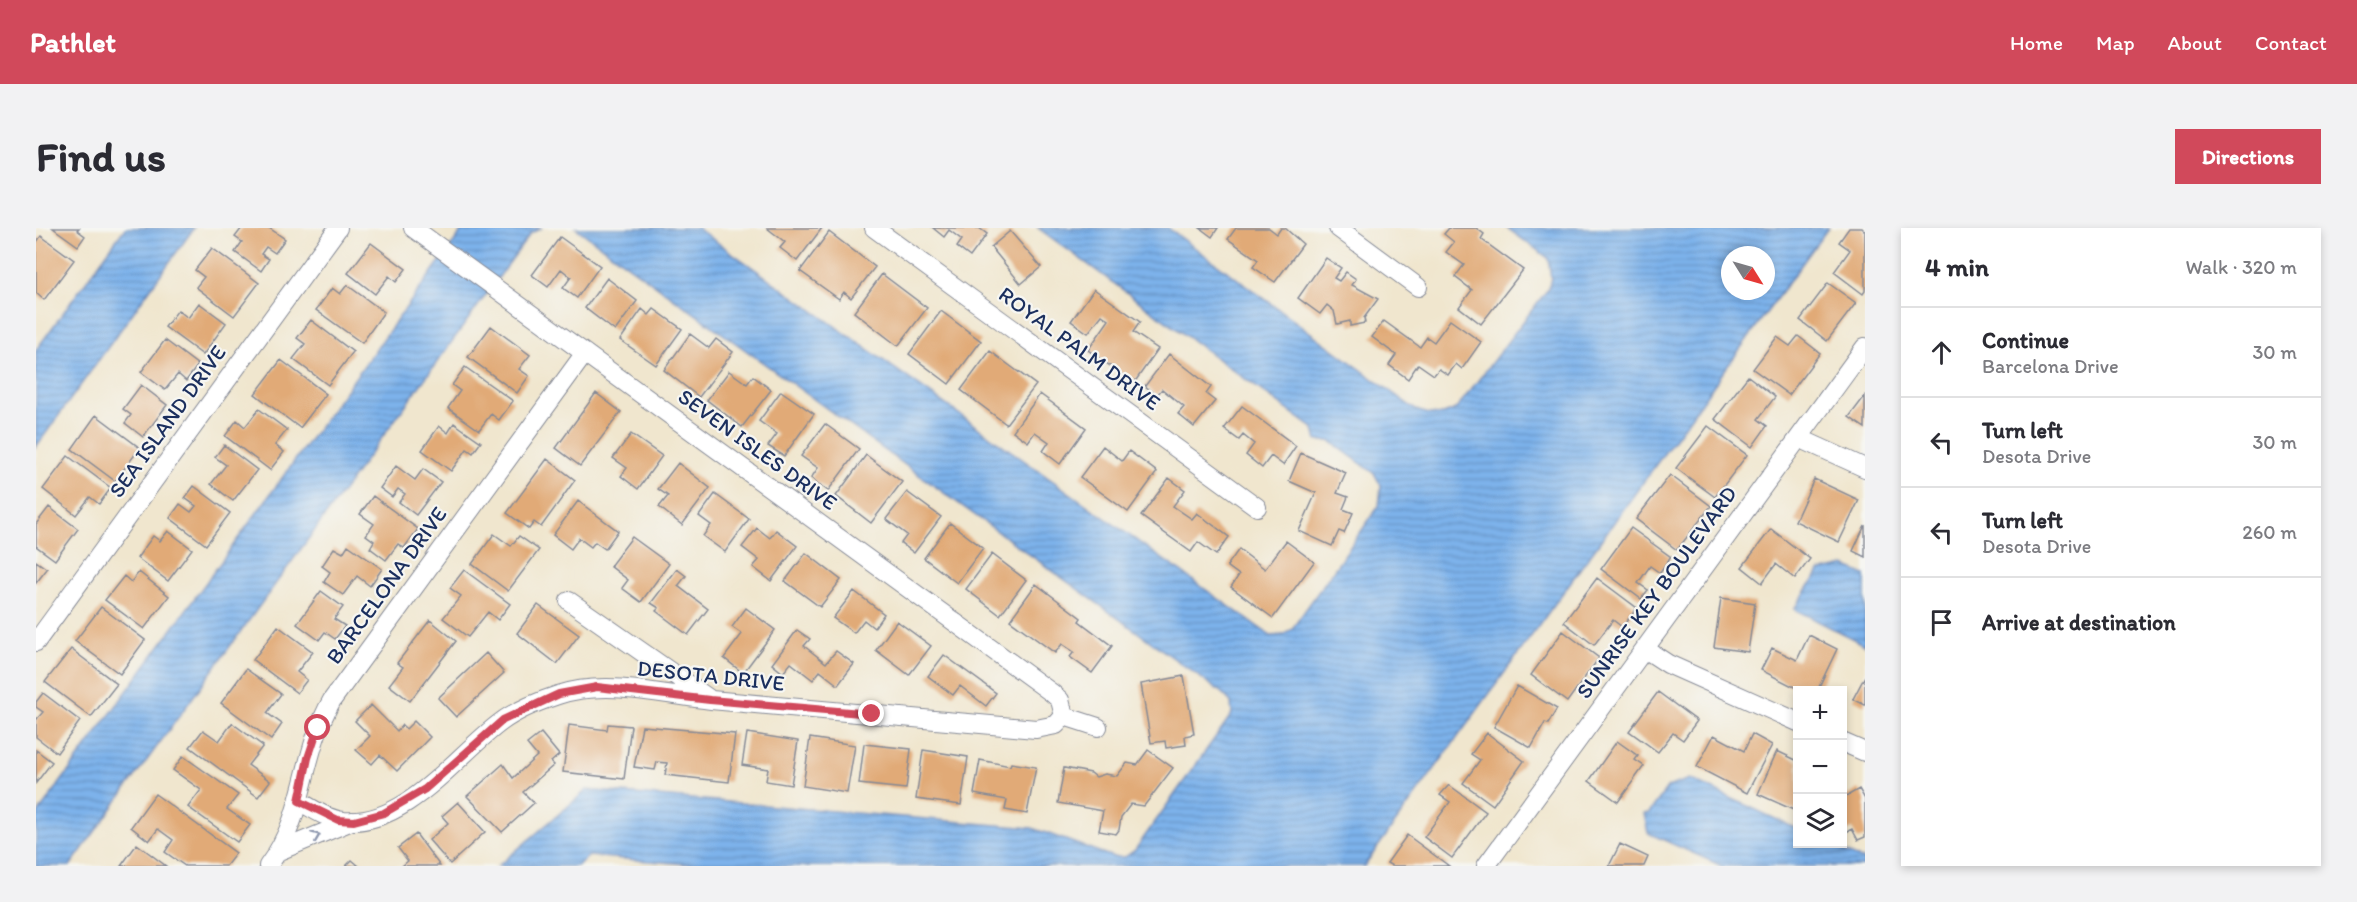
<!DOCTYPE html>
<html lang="en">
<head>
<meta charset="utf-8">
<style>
  body { margin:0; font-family:Itim,sans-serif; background:#f2f2f3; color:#2b2b33 }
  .controls { position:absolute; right:18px; bottom:18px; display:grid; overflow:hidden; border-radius:0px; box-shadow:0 3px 9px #0003 }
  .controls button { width:54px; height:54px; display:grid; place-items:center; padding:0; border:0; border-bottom:2px solid #e1e1e2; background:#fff; color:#2b2b33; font:30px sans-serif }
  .compass { position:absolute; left:1685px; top:18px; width:54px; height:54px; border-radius:50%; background:#fff; box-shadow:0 3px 9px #0003; rotate:127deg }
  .stop { position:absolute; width:18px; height:18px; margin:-14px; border:4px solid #d1495b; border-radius:50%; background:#fff }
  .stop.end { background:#d1495b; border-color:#fff; box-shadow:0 2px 6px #0008 }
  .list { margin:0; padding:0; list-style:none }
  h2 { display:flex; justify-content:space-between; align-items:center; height:78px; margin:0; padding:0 24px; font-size:26px }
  h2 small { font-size:20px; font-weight:400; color:#7c7c81 }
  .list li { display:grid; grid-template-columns:39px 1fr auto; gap:18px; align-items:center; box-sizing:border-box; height:90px; padding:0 24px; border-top:2px solid #e1e1e2 }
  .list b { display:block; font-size:22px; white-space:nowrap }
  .list p { margin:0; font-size:20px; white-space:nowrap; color:#7c7c81 }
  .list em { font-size:20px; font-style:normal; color:#7c7c81 }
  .icon { flex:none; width:33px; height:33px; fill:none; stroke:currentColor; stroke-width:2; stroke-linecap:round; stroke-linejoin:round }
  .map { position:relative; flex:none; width:1829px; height:638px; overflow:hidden; border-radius:0px }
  header { display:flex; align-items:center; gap:36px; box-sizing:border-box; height:84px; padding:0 30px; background:#d1495b; color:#fff }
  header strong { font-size:28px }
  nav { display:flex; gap:33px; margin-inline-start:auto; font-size:21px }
  .intro { display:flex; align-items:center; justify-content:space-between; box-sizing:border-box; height:144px; padding:0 36px }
  h1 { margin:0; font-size:42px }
  .button { padding:15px 27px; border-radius:0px; background:#d1495b; color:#fff; font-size:21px; font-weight:700 }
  main { display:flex; gap:36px; padding:0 36px }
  aside { flex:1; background:#fff; border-radius:0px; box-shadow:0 3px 9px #0003 }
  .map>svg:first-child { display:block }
</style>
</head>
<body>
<header>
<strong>Pathlet</strong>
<nav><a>Home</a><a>Map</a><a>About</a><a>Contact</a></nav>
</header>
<div class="intro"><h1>Find us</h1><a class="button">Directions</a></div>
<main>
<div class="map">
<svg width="1829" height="638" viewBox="0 0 1829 638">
  <defs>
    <pattern id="water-rules" width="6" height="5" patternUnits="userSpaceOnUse" patternTransform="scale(1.5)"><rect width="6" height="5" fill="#7db2eb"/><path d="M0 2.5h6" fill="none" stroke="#6691c2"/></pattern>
  </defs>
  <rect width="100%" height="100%" fill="#f6f6f2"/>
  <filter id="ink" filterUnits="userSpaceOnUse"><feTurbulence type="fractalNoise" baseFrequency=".0167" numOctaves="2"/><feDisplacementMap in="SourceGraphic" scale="12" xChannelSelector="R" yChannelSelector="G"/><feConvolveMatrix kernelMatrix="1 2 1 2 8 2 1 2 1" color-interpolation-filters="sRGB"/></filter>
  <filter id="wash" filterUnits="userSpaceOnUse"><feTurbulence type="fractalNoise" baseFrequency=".008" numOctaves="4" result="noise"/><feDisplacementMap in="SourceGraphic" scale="24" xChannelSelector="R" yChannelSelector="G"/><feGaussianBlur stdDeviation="1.35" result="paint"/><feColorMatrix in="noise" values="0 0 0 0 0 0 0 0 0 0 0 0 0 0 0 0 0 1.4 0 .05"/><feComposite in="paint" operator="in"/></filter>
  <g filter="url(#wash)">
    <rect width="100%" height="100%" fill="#f0e6ce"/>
    <!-- water -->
    <path fill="url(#water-rules)" stroke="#4c70a4" stroke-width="1.5" fill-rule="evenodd" d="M89,0H158L0,219V122Z
      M428,0H506L495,5L34,638H0V588Z
      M540,0H661L1235,408L1247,407L1256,401L1343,278L1345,258L1338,245L1294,213H1281L1278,201L1002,0H1132L1380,182C1397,188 1406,189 1421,180L1512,61L1515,50L1512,30L1471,0H1792L1328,638H673L553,628L541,638H462L551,562L996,600L1077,629H1089L1099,622L1196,486L1195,474L1186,465ZM1694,27H1730V63H1694Z
      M1809,338L1829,347V417L1758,381L1783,344Z
      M1654,551L1761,601L1762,616H1792L1829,633V638H1686L1612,605L1608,586L1613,585L1632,559Z"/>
    <g id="blocks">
      <!-- building -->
      <path fill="#e1aa77" d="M17,0H43L41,2L49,8L42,18Z
        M206,0H233L249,11L239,25L230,19L225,26L233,31L225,43L199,24L206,14L199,9Z
        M731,0H786L761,33L744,20L749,14Z
        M897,0H943L951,6L934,29L921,19L926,12L913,2L908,9Z
        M1164,0H1182L1176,9Z
        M1200,0H1233L1241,6L1245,0H1249L1267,16L1239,54L1217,39L1222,32L1192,11Z
        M1413,0H1440L1448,6L1445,11L1487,42L1445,96L1423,79L1436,62L1419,49L1428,37L1410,24L1418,14L1408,6Z
        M1813,0H1826L1829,3V63L1827,66L1798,44L1814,22L1803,14Z
        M974,3L1005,39L985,56L955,19Z
        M793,4L839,39L815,70L808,64L803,71L764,43Z
        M5,8L38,32L8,72L0,65V15Z
        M524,9L564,38L541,70L527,60L535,49L525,41L512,59L496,47Z
        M335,15L370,41L360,54L353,48L339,66L312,45Z
        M176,20L223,55L198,88L160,59L168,49L159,42Z
        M1290,30L1305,40L1298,50L1303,53L1310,44L1320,51L1316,57L1342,71L1328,90L1329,95L1314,98V93L1301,96L1298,83L1291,77L1284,86L1262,70Z
        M846,46L891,80L862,118L818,84Z
        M571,50L601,73L579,103L549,80Z
        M1792,55L1820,75L1791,113L1764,92Z
        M311,57L348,84L326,115L280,82L296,60L304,66Z
        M1058,61L1104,94L1097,104L1122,121L1098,155L1052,122L1073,92L1066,87L1052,105L1035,93Z
        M163,75L190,95L167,127L129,99L142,82L152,90Z
        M606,81L613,87L618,81L646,101L620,137L584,112Z
        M905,83L945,113L913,156L873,126Z
        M275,92L317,124L292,157L257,131L269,116L261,110Z
        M1414,92L1445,114L1426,141L1420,136L1412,147L1403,141L1398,147L1382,136L1372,151L1353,137L1360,127L1336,109L1348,93L1384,119L1391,109L1398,114Z
        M455,98L494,127L483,141L493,148L481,165L432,129Z
        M654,106L673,120L680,111L697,124L663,169L628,142Z
        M1762,108L1784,125L1753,167L1717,141L1741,109L1754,118Z
        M129,112L162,137L150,153L142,146L129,162L105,144Z
        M954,123L1000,157L970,196L925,162Z
        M1133,126L1175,159L1170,166L1179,173L1158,199L1142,186L1148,179L1126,161L1121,167L1109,158Z
        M245,132L290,166L264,200L219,166Z
        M429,139L477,173L463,192L455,186L443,202L412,180L424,163L416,157Z
        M693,143L711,156L717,148L735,162L706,199L671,172Z
        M1712,148L1739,169L1722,191L1731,198L1716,219L1679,191Z
        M105,157L131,177L107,209L89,195L95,187L87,181Z
        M745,163L778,186L748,228L732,218L741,206L723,193Z
        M560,165L585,184L544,238L520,220Z
        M1004,166L1050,200L1024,236L1007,223L1013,214L999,204L992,214L977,203Z
        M1829,168V200L1813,189Z
        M1206,178L1260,218L1247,237L1235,228L1226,240L1210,227L1218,216L1207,207L1203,212L1188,201Z
        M223,181L251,202L239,217L248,224L234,242L189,208L201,192L209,199Z
        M60,187L104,220L79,253L36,221Z
        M418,195L445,214L437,225L431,221L415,243L386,222L403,198L412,205Z
        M789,196L823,221L792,263L775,250L782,240L765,228Z
        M1672,198L1711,227L1679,269L1640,240Z
        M595,206L626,228L602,261L585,248L591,240L577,230Z
        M188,217L221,242L197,273L175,256L190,237L179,229Z
        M1067,218L1086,233L1093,223L1121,244L1092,284L1044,249Z
        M1265,225L1310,245L1301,265L1312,269L1307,281L1317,285L1308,305L1303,303L1296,318L1263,303L1280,265L1253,253Z
        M830,227L866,254L835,295L800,268Z
        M32,228L75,260L63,276L54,269L40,287L7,261Z
        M511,231L539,252L505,299L498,294L493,301L471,285Z
        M642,235L674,260L646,297L623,279L632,268L622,261Z
        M360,238L379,252L387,241L405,254L380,287L363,274L369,266L362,261L356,269L344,260Z
        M1634,247L1675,278L1641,322L1600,291Z
        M1133,250L1149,262L1137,278L1156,291L1161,285L1193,309L1180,327L1162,314L1155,324L1105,288Z
        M1778,251L1823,272L1803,314L1759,293Z
        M158,258L194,285L170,317L134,290L144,276L155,284L160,278L149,270Z
        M871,264L905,289L878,325L865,315L871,307L850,291Z
        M679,266L713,291L689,324L667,308L675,297L663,288Z
        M337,268L382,301L368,320L362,316L350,332L334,320L338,313L330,307L338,296L324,286Z
        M542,273L582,303L569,321L559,314L555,319L543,310L535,321L517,307Z
        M13,279L42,301L19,332L0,318V296Z
        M914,295L947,320L921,355L888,330Z
        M1829,297V329L1817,323Z
        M721,300L734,310L740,302L761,318L735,353L717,339L723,332L706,319Z
        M1595,300L1635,329L1624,345L1614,338L1602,355L1612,362L1605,371L1565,341Z
        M1735,301L1774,331L1759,351L1740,336L1726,355L1706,339Z
        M132,303L156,321L132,353L101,330L117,308L124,313Z
        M458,306L475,318L483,308L503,322L472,363L436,336Z
        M596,309L633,336L605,374L586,360L592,352L574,338Z
        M1250,313L1278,334L1237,390L1195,359L1203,347L1191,338L1203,321L1229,341Z
        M312,317L346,341L334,358L321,348L307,367L288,354L294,344L286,338L298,320L307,325Z
        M770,325L805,352L784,379L749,353Z
        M956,326L990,352L964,387L930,361Z
        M0,333L11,341L0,355Z
        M641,341L650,348L642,358L672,381L652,407L620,383L623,380L615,375Z
        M428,342L474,376L462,392L452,384L432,409L407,390L425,368L414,360Z
        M103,344L133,368L108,401L69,372L88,348L95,354Z
        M1561,350L1601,380L1586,399L1577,392L1558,417L1528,394Z
        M1000,356L1045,390L1043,393L1076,418L1056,445L1034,429L1038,424L1026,416L1019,425L974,392Z
        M285,363L307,379L298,391L309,398L299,411L289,404L283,412L261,396Z
        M818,363L848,386L838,400L828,392L818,405L797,390Z
        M1685,370L1719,375L1712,424L1678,419Z
        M502,377L543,407L521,436L481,405Z
        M65,379L109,412L84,446L39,413Z
        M710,380L739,402L707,445L688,430L706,406L696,399Z
        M394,392L420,413L374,473L353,457L367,439L361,435Z
        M861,393L895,418L873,447L840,422Z
        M242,398L277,424L261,444L271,452L261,465L217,432Z
        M761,402L774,411L768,418L790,435L800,423L818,436L802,457L784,443L777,452L755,435L747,445L736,436Z
        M1527,403L1563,430L1531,474L1495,447Z
        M1773,407L1801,421L1781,463H1766L1725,442L1736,420L1761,432Z
        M35,421L81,456L55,489L9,454Z
        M450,425L468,445L420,489L402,470Z
        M908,427L960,465L950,478L924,458L917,467L892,448Z
        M210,441L245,466L231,485L246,496L235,512L185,475Z
        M1148,448L1158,506L1149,508L1150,517L1130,520L1129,513L1115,515L1105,456Z
        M1829,448V477L1817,471Z
        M1481,458L1521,481L1512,496L1509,495L1495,520L1458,499Z
        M1622,464L1661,493L1647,512L1637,505L1622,524L1593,503Z
        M7,465L44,493L21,525L0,509V490L1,491L7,484L0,479V474Z
        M335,477L361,503L366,497L370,501L378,493L394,509L361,543L344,527L336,536L320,522L334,508L319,493Z
        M196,495L227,518L212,537L234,553L222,569L154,519L167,502L183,513Z
        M572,496L595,498L588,551L527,544L533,497L571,502Z
        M606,498L699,506L693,554L629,547L631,535L621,534L619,542L598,539Z
        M505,505L523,527L515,534L518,537L487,564L498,575L466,604L431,568L467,536L477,550L501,528L491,516Z
        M711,505L762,513L755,557L730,553L732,541L706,537Z
        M1451,505L1488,533L1457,577L1427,555L1444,532L1435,526Z
        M1716,506L1736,517L1711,565L1661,539L1678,507L1708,523Z
        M774,510L819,517L811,565L767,558Z
        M1581,513L1602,528L1599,532L1608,538L1582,574L1553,553Z
        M828,516L875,521L870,561L823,556Z
        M0,522L16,534L0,555Z
        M887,522L932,529L925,577L880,571Z
        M1112,522L1137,540L1108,578L1095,576L1085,589L1083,602L1080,606L1063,603L1067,583L1022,575L1028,540L1055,545L1060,549L1069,546L1081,548L1091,535L1101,537Z
        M1741,523L1762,533V584L1722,566Z
        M147,528L202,567L191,581L214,597L201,614L152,579L165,562L137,542Z
        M944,532L974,538L975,535L1000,539L991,586L969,582L971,572L938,566Z
        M1413,557L1450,584L1416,630L1388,609L1414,574L1404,567Z
        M1823,561L1829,571V609L1822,612L1816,601L1810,604L1806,597V565L1808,564L1811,568Z
        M119,566L200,625L190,638H149L129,624L137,612L122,601L113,613L95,599Z
        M422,574L449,604L414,636L393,612L412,595L406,588Z
        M380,606L404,638H366L372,633L362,620Z
        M1371,607L1413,638H1356L1351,635Z
        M101,616L130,638H85Z
        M1584,616L1612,629L1608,638H1573Z
        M316,632L323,638H310Z"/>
    </g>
  </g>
  <g filter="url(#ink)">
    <use href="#blocks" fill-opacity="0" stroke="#868a96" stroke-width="1.5"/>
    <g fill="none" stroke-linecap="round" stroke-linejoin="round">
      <defs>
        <path id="minor" d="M377,0L1016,465L1024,472L1028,488
          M838,0L1221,279
          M1302,0L1382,59
          M1763,210L1829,240
          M533,373L672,470
          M0,414L302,0
          M1609,421L1632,436L1762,494
          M1028,488L1062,499
          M1806,514L1829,524
          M263,573C277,581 291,591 308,593C371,598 420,527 465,494C481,482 504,473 522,467C571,451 626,467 675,472C783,482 891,491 1000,501L1020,497L1028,488
          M243,623L316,593
          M232,638C271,586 264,528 296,472L549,125
          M1450,638L1829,119"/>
      </defs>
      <!-- minor casing -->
      <use href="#minor" stroke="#868a96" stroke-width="20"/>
      <!-- minor -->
      <use href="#minor" stroke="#fff" stroke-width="18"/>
    </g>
    <!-- one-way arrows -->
    <defs><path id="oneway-chevron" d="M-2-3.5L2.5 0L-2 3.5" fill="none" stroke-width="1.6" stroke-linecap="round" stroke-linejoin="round" transform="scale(1.5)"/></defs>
    <use stroke="#8d97ae" href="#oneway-chevron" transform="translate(280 608) rotate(-22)"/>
  </g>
  <g fill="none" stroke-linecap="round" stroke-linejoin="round" filter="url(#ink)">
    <!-- route -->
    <path stroke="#d1495b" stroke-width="8" d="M282,500L272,530L263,573L302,592L318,593L348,585L389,561L467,492L523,466L561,459L674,472L836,486"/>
  </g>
  <g text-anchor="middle" stroke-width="4.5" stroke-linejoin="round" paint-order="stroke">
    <!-- street labels -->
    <g font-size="22" fill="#1b2f5e" stroke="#f6f6f2">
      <text transform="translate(1044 120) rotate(36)" y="8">ROYAL PALM DRIVE</text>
      <text transform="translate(131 193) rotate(-54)" y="8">SEA ISLAND DRIVE</text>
      <text transform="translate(722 221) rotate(36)" y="8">SEVEN ISLES DRIVE</text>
      <text transform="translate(350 357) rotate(-54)" y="8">BARCELONA DRIVE</text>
      <text transform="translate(1620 364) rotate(-54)" y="8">SUNRISE KEY BOULEVARD</text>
      <text transform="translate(675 447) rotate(6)" y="8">DESOTA DRIVE</text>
    </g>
  </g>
</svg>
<div class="controls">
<button>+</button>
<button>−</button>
<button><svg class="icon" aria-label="layers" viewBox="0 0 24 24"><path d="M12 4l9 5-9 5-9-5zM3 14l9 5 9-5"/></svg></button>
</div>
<svg class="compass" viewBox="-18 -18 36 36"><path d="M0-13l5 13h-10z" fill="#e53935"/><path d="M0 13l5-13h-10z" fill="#7c7c81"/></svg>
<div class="stop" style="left:282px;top:500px"></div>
<div class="stop end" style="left:836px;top:486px"></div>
</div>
<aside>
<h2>4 min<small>Walk · 320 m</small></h2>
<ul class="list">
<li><svg class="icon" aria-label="ahead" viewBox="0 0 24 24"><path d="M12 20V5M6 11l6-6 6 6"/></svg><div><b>Continue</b><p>Barcelona Drive</p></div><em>30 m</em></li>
<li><svg class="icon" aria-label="left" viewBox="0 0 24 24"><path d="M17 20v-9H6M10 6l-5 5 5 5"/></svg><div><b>Turn left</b><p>Desota Drive</p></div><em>30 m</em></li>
<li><svg class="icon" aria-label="left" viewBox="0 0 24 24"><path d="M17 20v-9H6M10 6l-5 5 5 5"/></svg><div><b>Turn left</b><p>Desota Drive</p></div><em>260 m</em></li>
<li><svg class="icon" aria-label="arrive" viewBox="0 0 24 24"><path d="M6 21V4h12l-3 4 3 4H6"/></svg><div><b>Arrive at destination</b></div></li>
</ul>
</aside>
</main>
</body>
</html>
